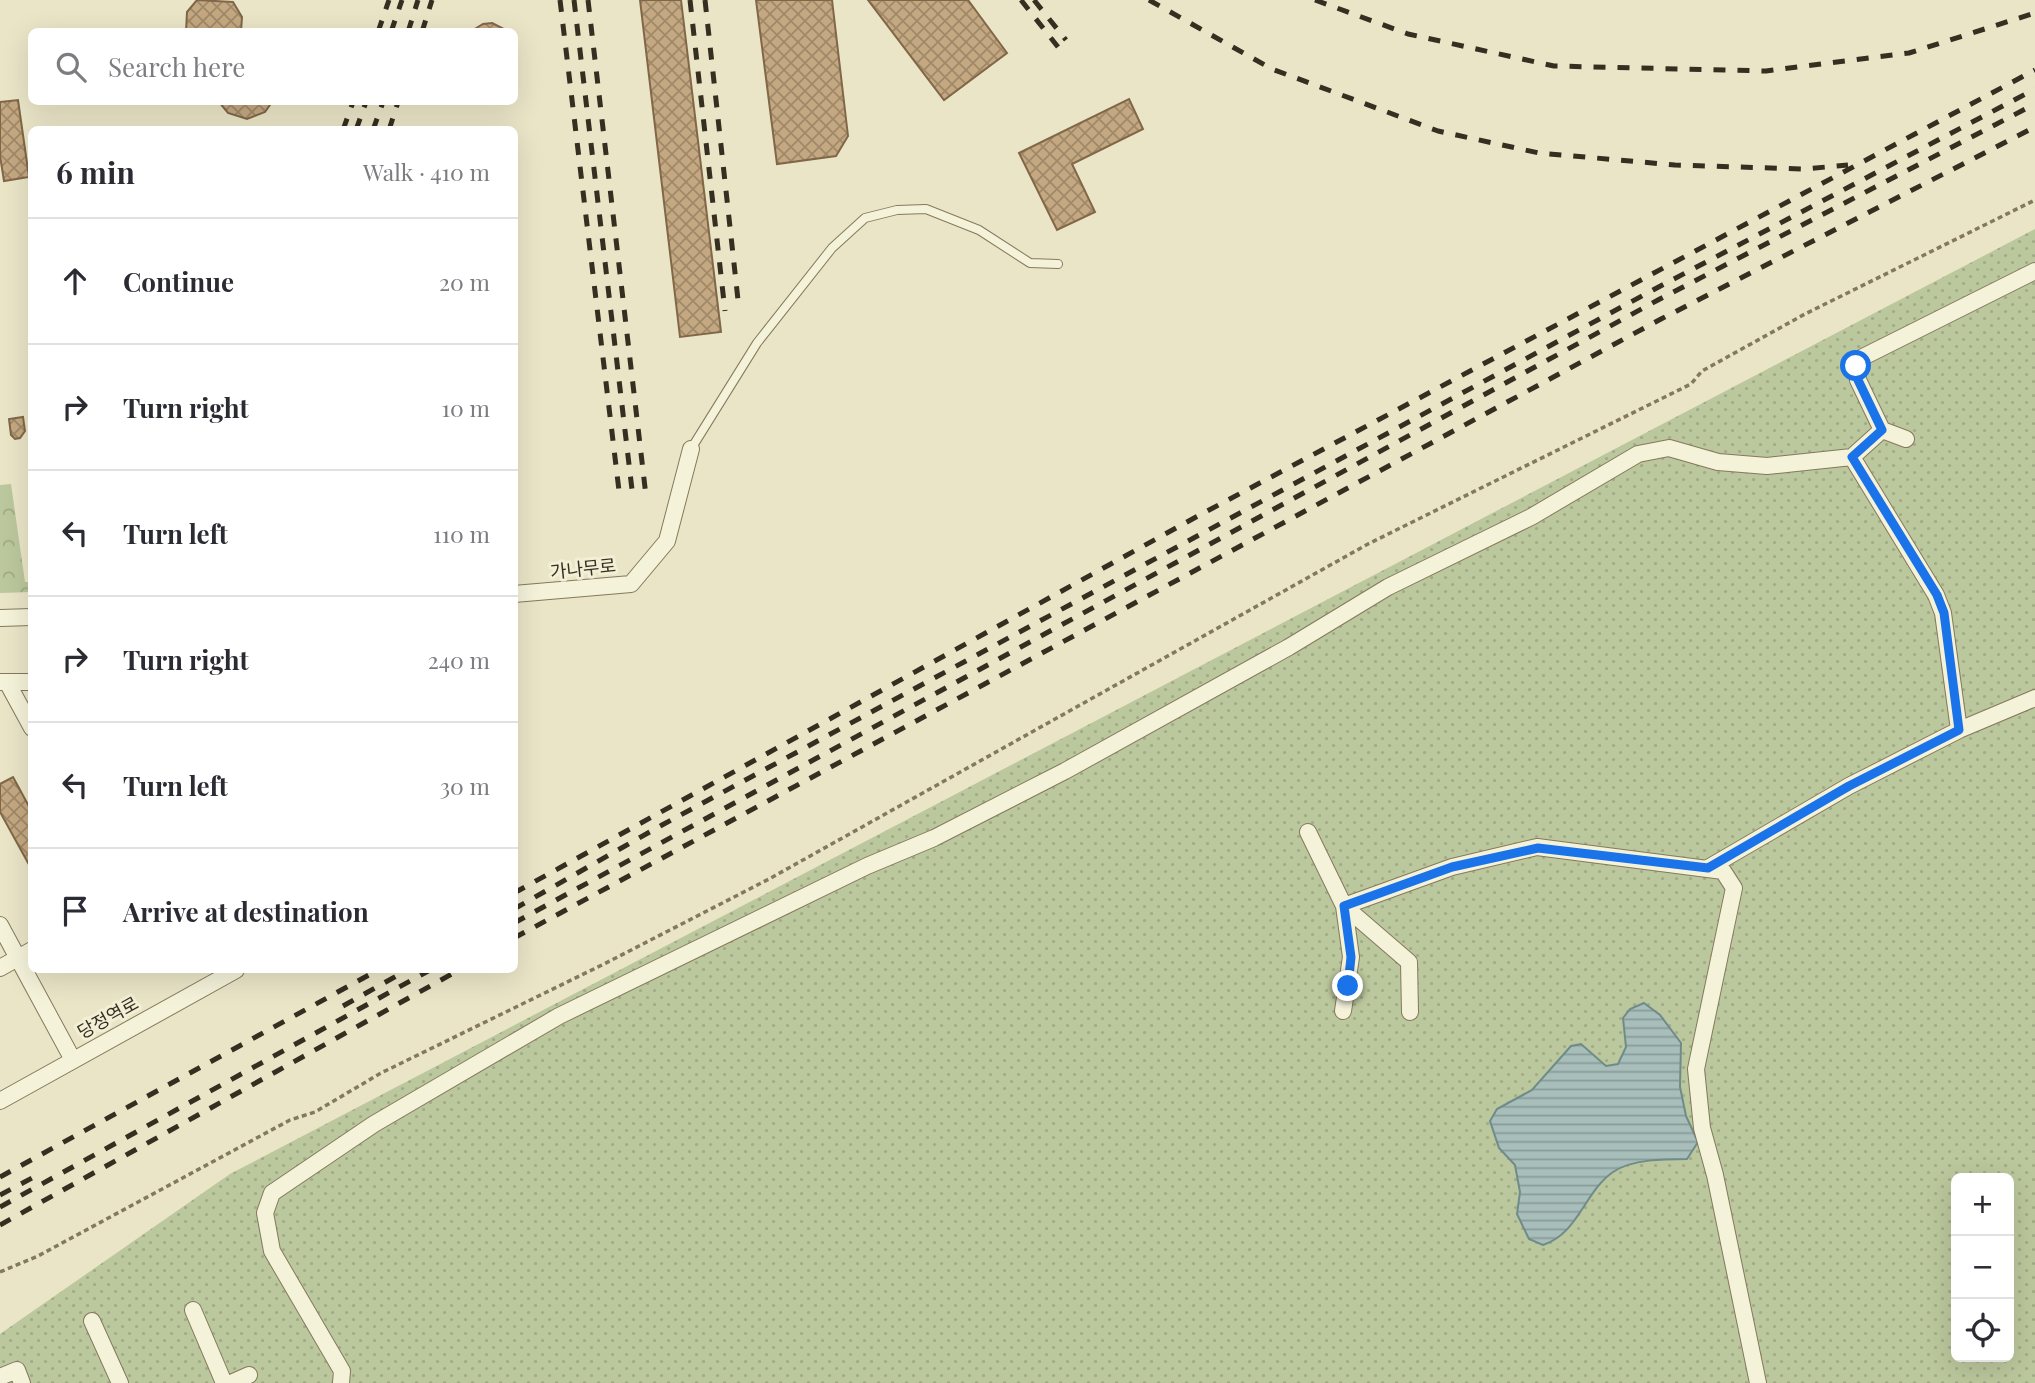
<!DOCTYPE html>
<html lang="en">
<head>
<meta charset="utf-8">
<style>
  body { margin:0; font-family:"Playfair Display","Noto Sans KR",serif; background:#f7f7f7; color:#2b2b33 }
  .controls { position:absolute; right:21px; bottom:21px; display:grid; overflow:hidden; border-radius:10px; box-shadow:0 7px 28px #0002 }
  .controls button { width:63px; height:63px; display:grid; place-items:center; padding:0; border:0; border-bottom:2px solid #e1e1e2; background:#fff; color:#2b2b33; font:35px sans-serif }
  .stop { position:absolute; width:21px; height:21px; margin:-16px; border:5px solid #1a73e8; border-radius:50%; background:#fff }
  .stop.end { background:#1a73e8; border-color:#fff; box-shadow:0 2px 7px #0008 }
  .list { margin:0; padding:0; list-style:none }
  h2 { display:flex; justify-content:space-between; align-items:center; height:91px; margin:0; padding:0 28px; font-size:30px }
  h2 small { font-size:23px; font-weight:400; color:#7c7c81 }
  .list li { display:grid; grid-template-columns:46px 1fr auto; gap:21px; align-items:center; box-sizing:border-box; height:126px; padding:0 28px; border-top:2px solid #e1e1e2 }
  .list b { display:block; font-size:26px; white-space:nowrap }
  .list em { font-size:23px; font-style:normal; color:#7c7c81 }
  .icon { flex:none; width:38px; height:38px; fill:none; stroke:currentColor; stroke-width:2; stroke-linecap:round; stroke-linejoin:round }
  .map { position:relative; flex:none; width:2035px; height:1383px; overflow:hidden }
  .search { position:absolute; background:#fff; box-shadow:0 7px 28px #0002; left:28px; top:28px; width:490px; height:77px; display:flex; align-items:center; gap:18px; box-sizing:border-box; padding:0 24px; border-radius:10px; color:#7c7c81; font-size:26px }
  .panel { position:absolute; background:#fff; box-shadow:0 7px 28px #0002; left:28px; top:126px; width:490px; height:847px; border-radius:10px }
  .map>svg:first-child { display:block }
</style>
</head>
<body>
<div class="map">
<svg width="2035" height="1383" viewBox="0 0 2035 1383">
  <defs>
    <pattern id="grass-dots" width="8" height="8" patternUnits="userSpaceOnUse" patternTransform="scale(1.75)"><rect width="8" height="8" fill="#bbc79c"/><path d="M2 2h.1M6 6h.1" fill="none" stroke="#a1ab86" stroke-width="1.8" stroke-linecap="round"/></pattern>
    <pattern id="forest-crowns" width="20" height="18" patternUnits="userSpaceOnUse" patternTransform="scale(1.75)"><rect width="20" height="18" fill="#bbc79c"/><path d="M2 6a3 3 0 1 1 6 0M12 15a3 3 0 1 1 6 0" fill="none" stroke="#a1ab86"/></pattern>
    <pattern id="water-rules" width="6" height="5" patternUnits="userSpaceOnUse" patternTransform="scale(1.75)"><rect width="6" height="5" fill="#a8bebb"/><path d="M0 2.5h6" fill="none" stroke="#8a9b98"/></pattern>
    <pattern id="building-cross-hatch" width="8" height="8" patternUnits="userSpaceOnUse" patternTransform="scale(1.75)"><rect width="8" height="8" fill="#c4a881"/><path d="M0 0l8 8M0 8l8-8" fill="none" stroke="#a08969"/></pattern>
  </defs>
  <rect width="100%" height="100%" fill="#eae5c7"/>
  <!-- grass -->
  <path fill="url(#grass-dots)" fill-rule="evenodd" d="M2035,229V1383H0V1334L230,1174ZM1956,1178H2009V1357H1956Z"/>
  <!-- forest -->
  <path fill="url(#forest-crowns)" d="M11,484L25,582H31V592L0,593V485Z"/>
  <!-- water -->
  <path fill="url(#water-rules)" stroke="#6f8c8a" stroke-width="2" d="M1644,1003L1660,1015L1681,1043L1680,1087L1686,1116L1698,1142L1687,1159C1665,1159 1632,1159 1613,1172C1584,1192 1579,1233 1543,1245L1529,1239L1517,1214L1520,1192L1515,1165L1499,1148L1490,1121L1497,1109L1532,1090L1571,1046L1581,1044L1606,1066L1618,1064L1626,1047L1623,1018L1630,1009Z"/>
  <!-- building -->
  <path fill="url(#building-cross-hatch)" stroke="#816747" stroke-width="2" d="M197,0L233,2L242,17L241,32H186L187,12Z
    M640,0H681L721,332L680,337Z
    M756,0H832L848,136L836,156L777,164Z
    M868,0H968L1007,53L944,100Z
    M492,23L510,32H470L483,24Z
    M1129,99L1143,129L1072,164L1095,212L1057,230L1019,153Z
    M18,100L29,177L4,181L0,156V102Z
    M219,102H272L265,112L247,119L228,113Z
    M23,417L25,431L20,438L15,439L11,435L9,419Z
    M13,777L32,812V870L0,812V784Z"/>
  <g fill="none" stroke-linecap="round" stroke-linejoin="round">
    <defs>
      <path id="lane" d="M691,449L757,343L832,248L865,218L897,210L926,209L979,230L1030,263L1058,264"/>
      <path id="street" d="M1882,430L1906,439
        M514,594L631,584L667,541L691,449
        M0,618L32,617
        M0,682H32
        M7,682L32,728
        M1959,730L2035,698
        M1308,832L1344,906L1409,962L1410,1012
        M1708,868L1849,786L1959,730L1943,613L1936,595L1852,457
        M0,925L73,1060
        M0,968L32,950
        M1343,1011L1351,957L1344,906L1452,867L1537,847L1723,871L1734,888L1696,1069L1702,1128L1715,1175L1758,1383
        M0,1101L236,970
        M193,1310L224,1383
        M92,1321L120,1383
        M0,1377L17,1370L22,1383
        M231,1383L249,1375
        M341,1383L342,1371L272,1251L265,1213L272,1193L374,1124L559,1016L867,866L934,838L1065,771L1289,647L1388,587L1531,517L1638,454L1669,448L1718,462L1767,466L1852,457L1882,430L1858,380L1856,366L1863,357L2035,271"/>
    </defs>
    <!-- lane casing -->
    <use href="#lane" stroke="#84795e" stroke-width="10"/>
    <!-- street casing -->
    <use href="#street" stroke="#84795e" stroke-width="18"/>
    <!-- path -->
    <path stroke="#84795e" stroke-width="3.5" stroke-dasharray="5 3.5" stroke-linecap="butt" d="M0,1272L38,1256L290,1120L315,1112L381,1073L604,964L769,879L1368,544L1691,384L1702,371L1805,314L2035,200"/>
    <!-- lane -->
    <use href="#lane" stroke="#f5f2da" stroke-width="8"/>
    <!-- street -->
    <use href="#street" stroke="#f5f2da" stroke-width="16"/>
    <!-- rail -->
    <path stroke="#362e20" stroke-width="5" stroke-dasharray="12 12" stroke-linecap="butt" d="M560,0L620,499
      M574,0L633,498
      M588,0L646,496
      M690,0L725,311
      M705,0L739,309
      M1021,0L1058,47
      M1034,0L1066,40
      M1149,0L1272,69L1438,131L1539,153L1675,165L1804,169L1848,165
      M1315,0L1408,34L1554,66L1766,71L1909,53L2035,13
      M378,32L389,0
      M391,32L402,0
      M408,32L418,0
      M422,32L432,0
      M343,130L353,102
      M356,130L366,102
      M373,130L383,102
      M389,130L398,102
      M514,893L1196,517L2035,70
      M514,909L662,825L1653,290L2035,89
      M514,923L1658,300L2035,104
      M514,938L1661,319L2035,127
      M343,1006L407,970
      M0,1177L378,970
      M0,1195L34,1177
      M0,1207L430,970
      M0,1225L459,970"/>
  </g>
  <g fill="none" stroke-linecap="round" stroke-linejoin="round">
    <!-- route -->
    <path stroke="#1a73e8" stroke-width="9" d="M1348,986L1351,957L1344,906L1452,867L1538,848L1708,868L1849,786L1959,730L1944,613L1937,595L1852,457L1882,430L1858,380L1856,366"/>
  </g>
  <g text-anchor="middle" stroke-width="6" stroke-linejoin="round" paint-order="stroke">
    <!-- street labels -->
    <g font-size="18" fill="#362e20" stroke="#f2efd6">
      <text transform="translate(583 569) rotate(-6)" y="6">가나무로</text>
      <text transform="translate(108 1018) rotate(-29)" y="6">당정역로</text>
    </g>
  </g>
</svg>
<div class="controls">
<button>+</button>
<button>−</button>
<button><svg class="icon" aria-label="locate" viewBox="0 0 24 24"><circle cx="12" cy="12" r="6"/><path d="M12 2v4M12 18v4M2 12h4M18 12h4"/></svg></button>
</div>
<div class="stop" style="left:1856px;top:366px"></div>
<div class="stop end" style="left:1348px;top:986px"></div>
<div class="search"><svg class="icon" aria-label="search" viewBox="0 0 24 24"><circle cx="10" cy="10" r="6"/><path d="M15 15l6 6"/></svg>Search here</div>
<section class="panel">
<h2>6 min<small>Walk · 410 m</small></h2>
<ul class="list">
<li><svg class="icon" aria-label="ahead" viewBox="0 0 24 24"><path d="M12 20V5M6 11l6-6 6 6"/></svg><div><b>Continue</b></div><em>20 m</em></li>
<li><svg class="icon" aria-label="right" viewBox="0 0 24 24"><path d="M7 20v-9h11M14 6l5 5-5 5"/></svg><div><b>Turn right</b></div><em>10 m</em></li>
<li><svg class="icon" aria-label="left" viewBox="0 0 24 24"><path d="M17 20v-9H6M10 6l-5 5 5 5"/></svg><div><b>Turn left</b></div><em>110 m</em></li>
<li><svg class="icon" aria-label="right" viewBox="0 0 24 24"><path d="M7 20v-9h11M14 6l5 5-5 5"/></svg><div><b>Turn right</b></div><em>240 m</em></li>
<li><svg class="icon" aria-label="left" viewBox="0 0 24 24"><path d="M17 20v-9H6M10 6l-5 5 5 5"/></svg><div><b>Turn left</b></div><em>30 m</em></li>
<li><svg class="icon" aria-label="arrive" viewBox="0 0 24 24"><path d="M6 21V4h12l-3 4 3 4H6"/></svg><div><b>Arrive at destination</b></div></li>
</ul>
</section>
</div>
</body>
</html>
